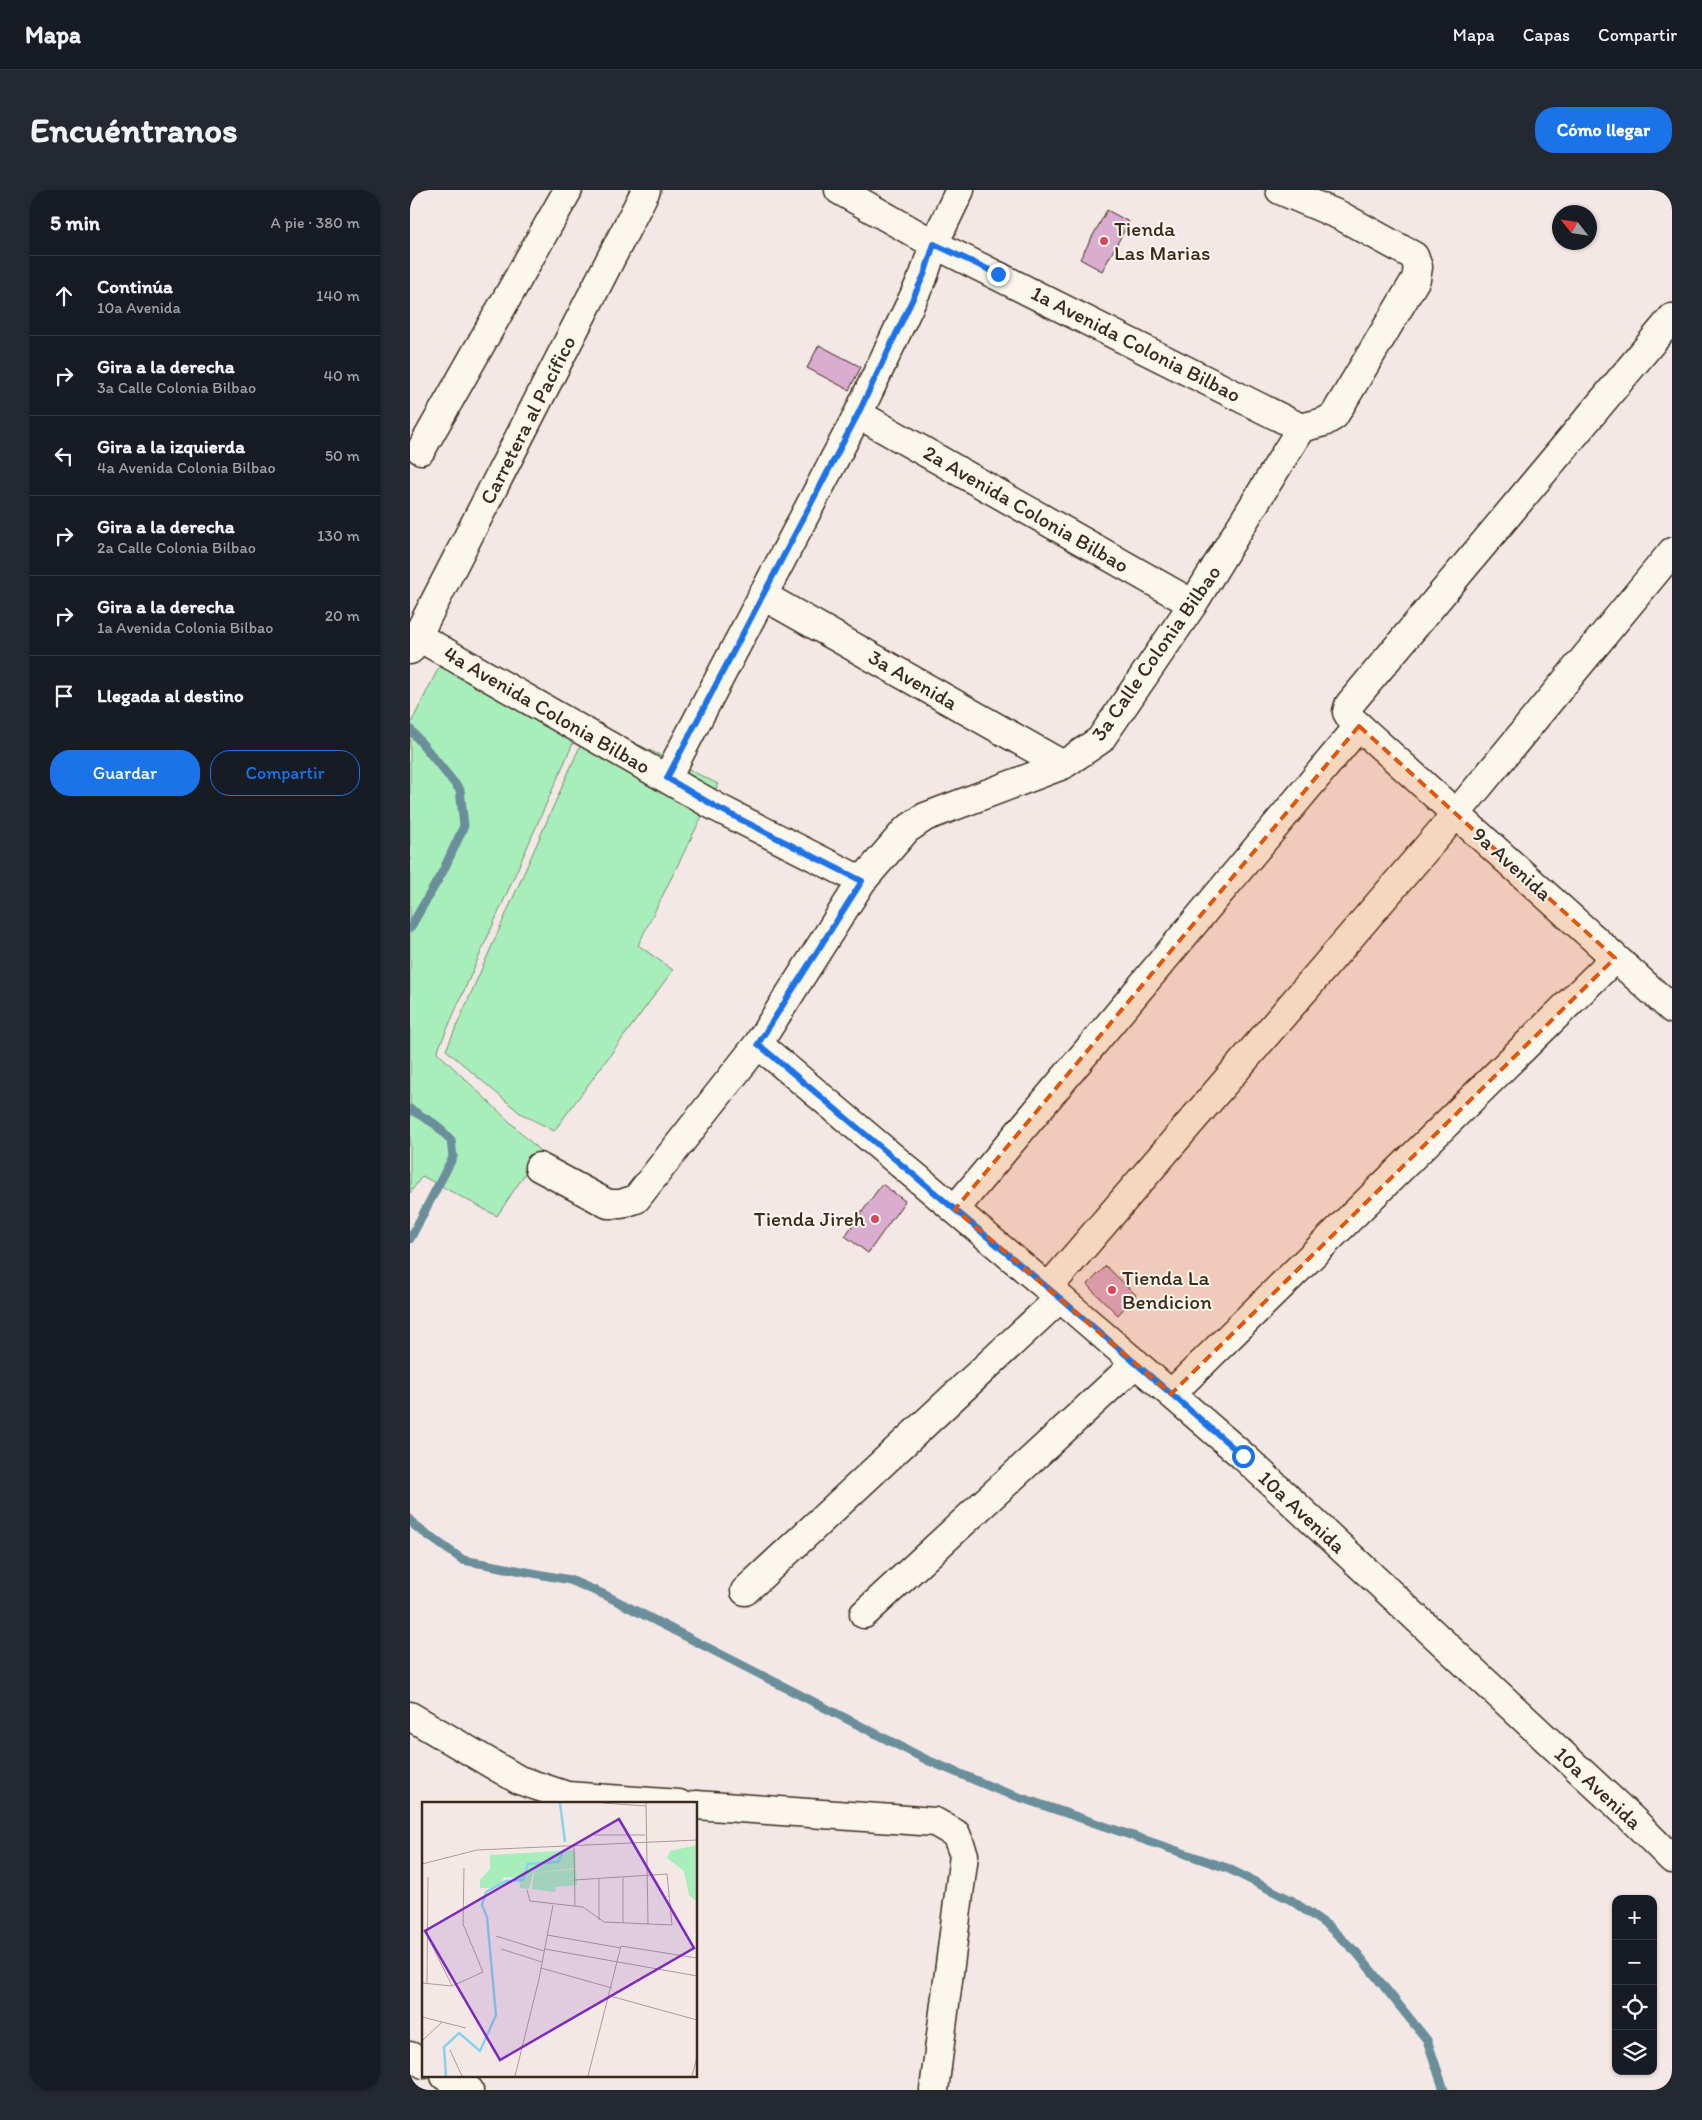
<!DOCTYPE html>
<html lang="es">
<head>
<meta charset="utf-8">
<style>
  body { margin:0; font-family:Itim,sans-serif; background:#242831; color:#f1f3f6 }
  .controls { position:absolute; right:15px; bottom:15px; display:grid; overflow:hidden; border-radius:10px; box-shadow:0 1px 4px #0004 }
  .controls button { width:45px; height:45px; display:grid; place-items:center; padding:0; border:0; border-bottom:1px solid #363941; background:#171b24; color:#f1f3f6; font:25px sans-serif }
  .compass { position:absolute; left:1142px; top:15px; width:45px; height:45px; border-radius:50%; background:#171b24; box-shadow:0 1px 4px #0004; rotate:300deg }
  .stop { position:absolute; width:15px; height:15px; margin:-11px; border:4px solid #1a73e8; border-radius:50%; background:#fff }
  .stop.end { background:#1a73e8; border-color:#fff; box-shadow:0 1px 5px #0008 }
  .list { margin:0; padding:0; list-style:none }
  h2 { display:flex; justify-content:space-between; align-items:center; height:65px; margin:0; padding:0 20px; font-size:21px }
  h2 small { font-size:16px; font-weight:400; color:#9ea1a6 }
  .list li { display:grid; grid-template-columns:32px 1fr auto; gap:15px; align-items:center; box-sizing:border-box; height:80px; padding:0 20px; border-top:1px solid #363941 }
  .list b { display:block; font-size:19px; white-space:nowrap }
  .list p { margin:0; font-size:16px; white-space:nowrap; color:#9ea1a6 }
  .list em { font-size:16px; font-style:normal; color:#9ea1a6 }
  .actions { display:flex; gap:10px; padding:15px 20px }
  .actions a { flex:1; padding:11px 0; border:1px solid #1a73e8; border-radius:20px; text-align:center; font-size:18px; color:#1a73e8 }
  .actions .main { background:#1a73e8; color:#fff }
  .icon { flex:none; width:28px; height:28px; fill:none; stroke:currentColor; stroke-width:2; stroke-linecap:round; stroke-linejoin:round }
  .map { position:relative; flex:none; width:1262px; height:1900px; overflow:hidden; border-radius:20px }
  header { display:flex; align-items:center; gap:30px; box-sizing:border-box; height:70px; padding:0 25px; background:#171b24; border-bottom:1px solid #363941 }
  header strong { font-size:24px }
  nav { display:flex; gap:28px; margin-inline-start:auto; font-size:18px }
  .intro { display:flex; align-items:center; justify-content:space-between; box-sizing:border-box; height:120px; padding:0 30px }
  h1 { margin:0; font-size:35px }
  .button { padding:12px 22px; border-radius:20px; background:#1a73e8; color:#fff; font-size:18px; font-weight:700 }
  main { display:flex; gap:30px; padding:0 30px }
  aside { flex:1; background:#171b24; border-radius:20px; box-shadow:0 1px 4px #0004 }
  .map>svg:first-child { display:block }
</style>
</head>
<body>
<header>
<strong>Mapa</strong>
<nav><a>Mapa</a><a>Capas</a><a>Compartir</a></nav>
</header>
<div class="intro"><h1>Encuéntranos</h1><a class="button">Cómo llegar</a></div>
<main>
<aside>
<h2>5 min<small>A pie · 380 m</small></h2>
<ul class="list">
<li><svg class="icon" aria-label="ahead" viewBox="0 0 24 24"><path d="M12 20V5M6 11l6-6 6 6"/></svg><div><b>Continúa</b><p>10a Avenida</p></div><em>140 m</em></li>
<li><svg class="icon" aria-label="right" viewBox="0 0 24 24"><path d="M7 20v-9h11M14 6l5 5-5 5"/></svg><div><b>Gira a la derecha</b><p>3a Calle Colonia Bilbao</p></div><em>40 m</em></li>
<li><svg class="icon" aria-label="left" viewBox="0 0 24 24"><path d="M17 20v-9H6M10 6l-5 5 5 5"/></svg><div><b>Gira a la izquierda</b><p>4a Avenida Colonia Bilbao</p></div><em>50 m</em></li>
<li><svg class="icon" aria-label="right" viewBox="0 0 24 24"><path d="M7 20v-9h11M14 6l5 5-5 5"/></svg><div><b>Gira a la derecha</b><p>2a Calle Colonia Bilbao</p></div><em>130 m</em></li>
<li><svg class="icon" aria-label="right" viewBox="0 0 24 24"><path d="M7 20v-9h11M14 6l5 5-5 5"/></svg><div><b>Gira a la derecha</b><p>1a Avenida Colonia Bilbao</p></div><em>20 m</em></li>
<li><svg class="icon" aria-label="arrive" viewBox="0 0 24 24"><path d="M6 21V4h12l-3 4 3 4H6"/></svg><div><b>Llegada al destino</b></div></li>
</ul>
<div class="actions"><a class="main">Guardar</a><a>Compartir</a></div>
</aside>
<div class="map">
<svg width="1262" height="1900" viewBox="0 0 1262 1900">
  <rect width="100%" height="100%" fill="#f4e8e6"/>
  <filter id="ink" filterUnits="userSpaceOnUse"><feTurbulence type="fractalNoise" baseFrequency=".02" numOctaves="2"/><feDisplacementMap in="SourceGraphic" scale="10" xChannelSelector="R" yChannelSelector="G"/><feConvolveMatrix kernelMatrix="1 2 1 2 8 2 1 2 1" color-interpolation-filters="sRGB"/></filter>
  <g filter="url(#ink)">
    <!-- green -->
    <path fill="#a8eeba" stroke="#728c6c" d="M40,455L174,528L27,862L130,961L87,1026L12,986L0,1003V535Z
      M181,531L308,594L228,755L263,780L144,941L110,923L36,860Z"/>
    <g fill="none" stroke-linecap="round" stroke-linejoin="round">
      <!-- stream -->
      <path stroke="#6a8f9a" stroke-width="9" d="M0,539L50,600L54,636L33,681L0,738
        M0,919L25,934L41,950L43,967L0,1049
        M0,1329L5,1336L53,1370L160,1390L195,1405L517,1570L591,1601L817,1678L881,1710L918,1736L947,1763L1017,1850L1034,1900"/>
    </g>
    <!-- building -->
    <path fill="#daaccf" stroke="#3b2a1e" d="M697,20L719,32L692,81L670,69Z
      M409,155L451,177L439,200L397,178Z
      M472,994L495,1011L458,1063L435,1046Z
      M696,1076L726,1105L708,1125L677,1095Z"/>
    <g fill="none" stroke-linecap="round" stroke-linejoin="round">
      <defs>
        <path id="street" d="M429,0L524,54L891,238
          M1262,128L939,515L937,522L941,529L1262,819
          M448,224L783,414
          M11,260L158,0
          M352,405L653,575
          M7,446L308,618L452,691
          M257,588L448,224L514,85L524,54L550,0
          M348,854L650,1108L833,1266L1223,1630L1262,1669
          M129,977L198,1014H211L226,1009L348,854L452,691L496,640L515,627L653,575L690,550L783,414L891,238L914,232L924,226L1006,89L1008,77L1004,66L931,26L870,0
          M545,1019L949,536
          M638,1098L1046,624L1262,362
          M761,1204L1205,768
          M335,1401L650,1108
          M454,1424L726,1173
          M0,1526L109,1590L157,1606L269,1614
          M286,1615L525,1632L546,1644L554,1665L524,1900
          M0,1866L14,1874
          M35,1886L59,1900"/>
        <path id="highway" d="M0,460L236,0"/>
      </defs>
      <!-- street casing -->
      <use href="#street" stroke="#3b2a1e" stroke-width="31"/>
      <!-- highway casing -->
      <use href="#highway" stroke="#3b2a1e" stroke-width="31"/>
      <!-- street -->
      <use href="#street" stroke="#fbf7ec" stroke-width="28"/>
      <!-- highway -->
      <use href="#highway" stroke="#fbf7ec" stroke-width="28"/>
    </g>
  </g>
  <g fill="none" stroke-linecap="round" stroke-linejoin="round" filter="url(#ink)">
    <!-- route -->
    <path stroke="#1a73e8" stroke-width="6" d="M588,84L524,54L514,85L448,224L257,588L308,618L452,691L348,854L650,1108L833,1266"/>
  </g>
  <!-- marked area -->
  <path fill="#df570d" fill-opacity="0.2" stroke="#df570d" stroke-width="4" stroke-dasharray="10 6" stroke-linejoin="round" d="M949,536L1205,768L761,1204L545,1019Z"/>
  <!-- markers -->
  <g fill="#d1495b" stroke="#fbf7ec" stroke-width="2">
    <circle cx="694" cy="51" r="5"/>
    <circle cx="465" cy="1029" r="5"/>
    <circle cx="702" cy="1100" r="5"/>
  </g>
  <g text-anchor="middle" stroke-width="4" stroke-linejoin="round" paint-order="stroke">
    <!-- poi labels -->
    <g font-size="21" fill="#3b2a1e" stroke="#fbf7ec" text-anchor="start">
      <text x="704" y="46">Tienda<tspan x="704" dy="24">Las Marias</tspan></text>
      <text x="455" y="1036" text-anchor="end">Tienda Jireh</text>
      <text x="712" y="1095">Tienda La<tspan x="712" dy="24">Bendicion</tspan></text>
    </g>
    <!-- street labels -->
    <g font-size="21" fill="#3b2a1e" stroke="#fbf7ec">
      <text transform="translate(726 154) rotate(27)" y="7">1a Avenida Colonia Bilbao</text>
      <text transform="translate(118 230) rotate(-63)" y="7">Carretera al Pacífico</text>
      <text transform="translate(616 319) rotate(30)" y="7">2a Avenida Colonia Bilbao</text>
      <text transform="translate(746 463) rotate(-55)" y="7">3a Calle Colonia Bilbao</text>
      <text transform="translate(503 490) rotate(30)" y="7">3a Avenida</text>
      <text transform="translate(137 520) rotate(30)" y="7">4a Avenida Colonia Bilbao</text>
      <text transform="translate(1102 674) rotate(42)" y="7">9a Avenida</text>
      <text transform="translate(892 1322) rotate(43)" y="7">10a Avenida</text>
      <text transform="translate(1188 1598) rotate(43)" y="7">10a Avenida</text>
    </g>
  </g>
  <!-- overview -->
  <g transform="translate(12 1612)">
    <rect width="275" height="275" fill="#f4e8e6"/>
    <path d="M275,43V100L267,93L262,69L245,56L248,49ZM153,48L154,66L111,71L107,87L98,86L97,76L82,75L79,82L71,86H58V78L68,67V53ZM154,67L155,83L134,85L133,90L110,87L112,71Z" fill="#a8eeba"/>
    <path fill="none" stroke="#8ad2ec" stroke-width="2.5" d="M138,1L143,40M24,274L22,245L37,231L58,249L74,213L65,115L60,103L64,90L84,79L101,78L106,62L136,60L142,48"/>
    <path fill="none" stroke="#aa9c96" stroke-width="1" d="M181,1L224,4M224,1L226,122M172,33H223M152,44L153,104M0,62L55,48L275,38M201,76V121M177,77V118M105,88L108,99L161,105L182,120L250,123L245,72L152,78M125,133L199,146M74,134L122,149M7,137L30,184M79,147L120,160M123,147L275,174M119,166L190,186M0,181L30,184L61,170L41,122L42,66M5,181L6,75M188,194L275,218M0,215L20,220M0,239L20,220L44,226M28,248L40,274M93,274L117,177L131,103M166,274L199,144L275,156M270,274L275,255"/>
    <path fill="#7b2cbf" fill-opacity="0.15" stroke="#7b2cbf" stroke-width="2.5" d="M197,17L272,146L78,258L3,129Z"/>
    <rect width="275" height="275" fill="none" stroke="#3b2a1e" stroke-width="2.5"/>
  </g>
</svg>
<div class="controls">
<button>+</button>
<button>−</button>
<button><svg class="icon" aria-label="locate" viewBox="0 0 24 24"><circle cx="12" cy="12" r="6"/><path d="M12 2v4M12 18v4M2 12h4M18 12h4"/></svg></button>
<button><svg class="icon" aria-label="layers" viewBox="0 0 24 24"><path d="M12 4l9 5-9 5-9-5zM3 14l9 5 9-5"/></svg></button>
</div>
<svg class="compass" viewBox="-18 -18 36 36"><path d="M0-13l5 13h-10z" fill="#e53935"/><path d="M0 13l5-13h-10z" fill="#9ea1a6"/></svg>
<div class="stop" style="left:833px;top:1266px"></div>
<div class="stop end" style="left:588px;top:84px"></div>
</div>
</main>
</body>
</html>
